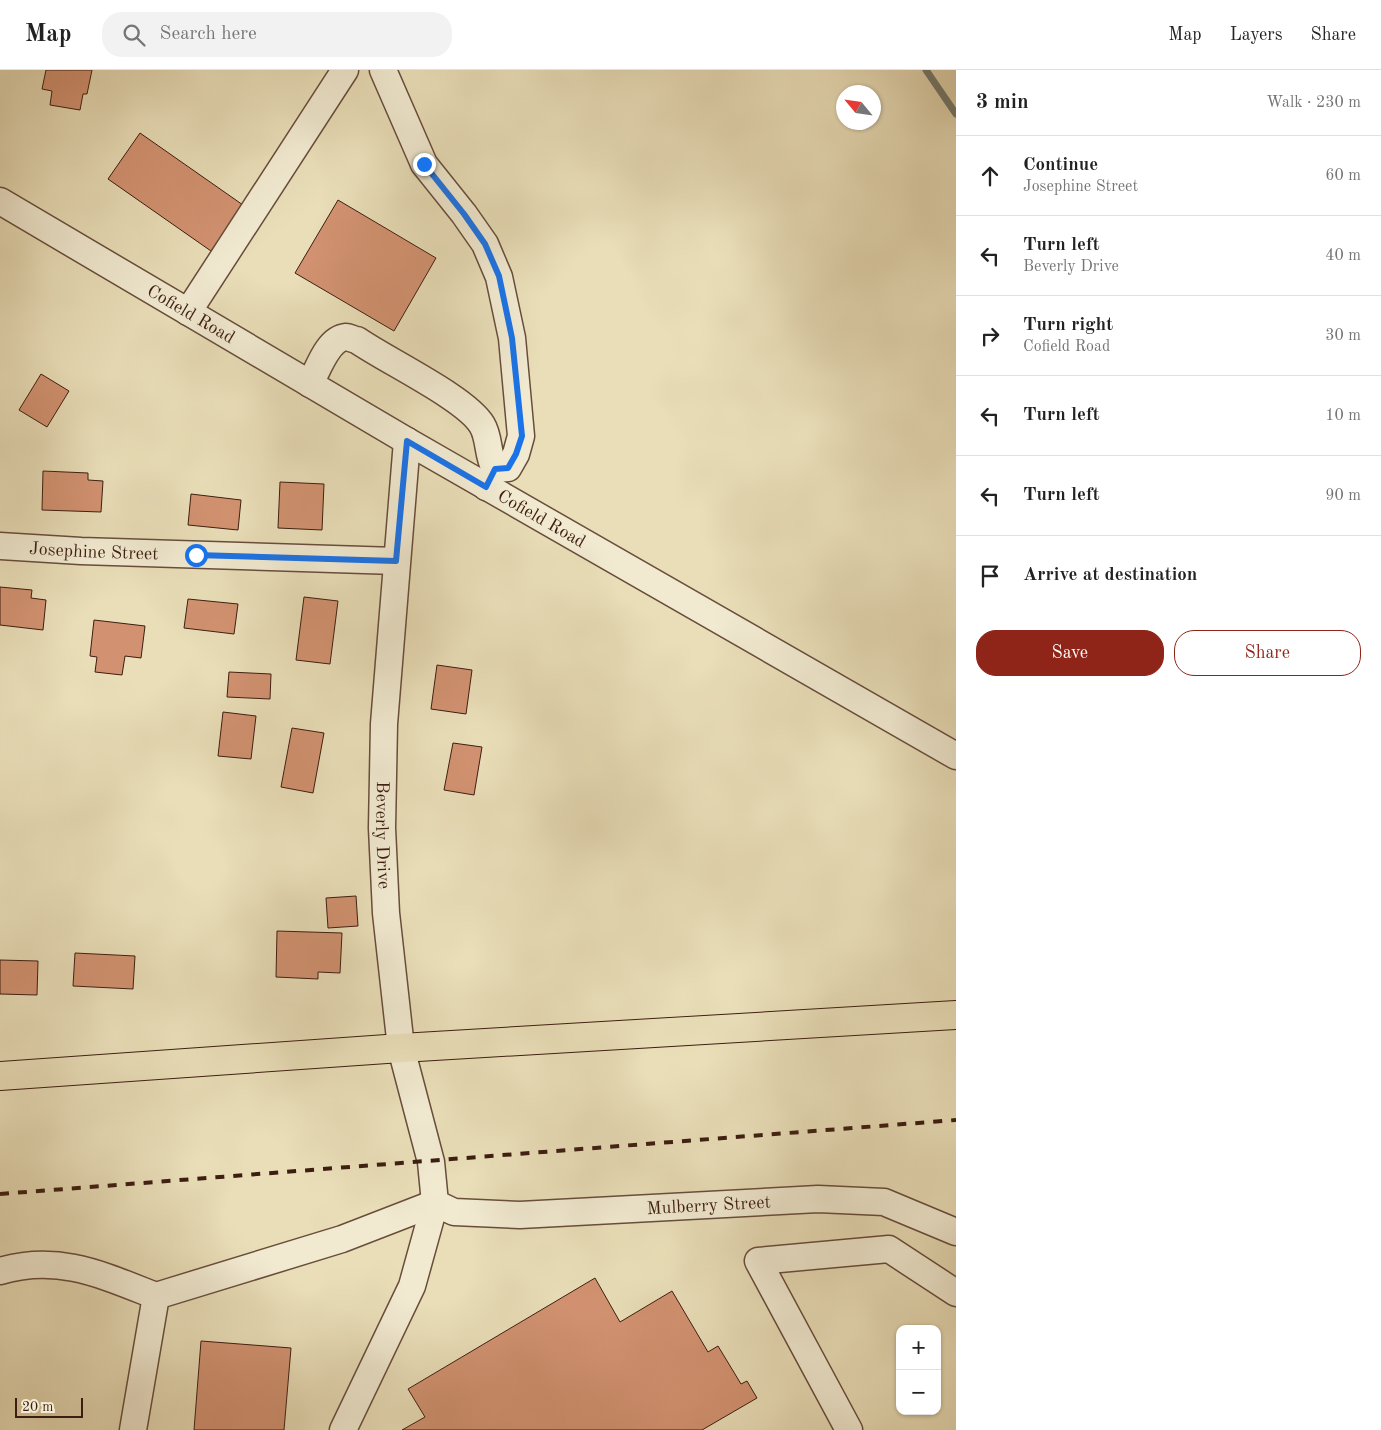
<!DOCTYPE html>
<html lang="en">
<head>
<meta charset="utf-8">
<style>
  body { margin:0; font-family:"Old Standard TT",serif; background:#f2f2f2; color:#222 }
  .controls { position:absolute; right:15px; bottom:15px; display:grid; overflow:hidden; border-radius:10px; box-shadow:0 1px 4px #0004 }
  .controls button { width:45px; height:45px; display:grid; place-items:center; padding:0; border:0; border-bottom:1px solid #e0e0e0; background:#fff; color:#222; font:25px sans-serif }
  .compass { position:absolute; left:836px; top:15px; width:45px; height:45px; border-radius:50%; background:#fff; box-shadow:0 1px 4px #0004; rotate:299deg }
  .scale { position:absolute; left:15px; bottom:12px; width:68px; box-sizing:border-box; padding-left:5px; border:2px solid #3d1d11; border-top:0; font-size:14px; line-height:18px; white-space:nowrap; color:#3d1d11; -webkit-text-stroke:4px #f1ead1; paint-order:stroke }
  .stop { position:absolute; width:15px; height:15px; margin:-11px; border:4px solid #1a73e8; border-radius:50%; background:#fff }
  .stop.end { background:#1a73e8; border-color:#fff; box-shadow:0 1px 5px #0008 }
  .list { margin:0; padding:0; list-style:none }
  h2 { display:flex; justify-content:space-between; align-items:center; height:65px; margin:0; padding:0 20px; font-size:21px }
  h2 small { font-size:16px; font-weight:400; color:#767676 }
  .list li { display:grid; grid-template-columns:32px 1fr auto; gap:15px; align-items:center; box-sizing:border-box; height:80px; padding:0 20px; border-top:1px solid #e0e0e0 }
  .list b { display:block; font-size:19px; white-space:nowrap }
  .list p { margin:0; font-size:16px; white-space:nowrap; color:#767676 }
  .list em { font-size:16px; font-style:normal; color:#767676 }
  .actions { display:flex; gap:10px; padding:15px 20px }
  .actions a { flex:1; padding:11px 0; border:1px solid #8f2418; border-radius:20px; text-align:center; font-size:18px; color:#8f2418 }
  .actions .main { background:#8f2418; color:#fff }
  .icon { flex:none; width:28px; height:28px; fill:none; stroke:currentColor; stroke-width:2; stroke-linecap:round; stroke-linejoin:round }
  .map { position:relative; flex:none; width:956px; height:1360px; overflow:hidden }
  header { display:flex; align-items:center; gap:30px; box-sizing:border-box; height:70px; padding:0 25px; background:#fff; border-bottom:1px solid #e0e0e0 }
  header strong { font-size:24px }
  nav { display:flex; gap:28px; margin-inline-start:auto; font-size:18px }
  .search { width:350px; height:45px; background:#f2f2f2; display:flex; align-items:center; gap:12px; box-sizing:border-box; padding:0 18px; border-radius:20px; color:#767676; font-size:19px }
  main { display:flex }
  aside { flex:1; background:#fff }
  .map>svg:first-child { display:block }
</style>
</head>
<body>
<header>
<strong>Map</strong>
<div class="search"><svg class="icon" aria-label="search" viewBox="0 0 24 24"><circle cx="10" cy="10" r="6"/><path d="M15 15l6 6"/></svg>Search here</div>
<nav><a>Map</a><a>Layers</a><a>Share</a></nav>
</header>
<main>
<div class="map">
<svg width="956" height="1360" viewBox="0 0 956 1360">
  <rect width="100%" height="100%" fill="#e9deb8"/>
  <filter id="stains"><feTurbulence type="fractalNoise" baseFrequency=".004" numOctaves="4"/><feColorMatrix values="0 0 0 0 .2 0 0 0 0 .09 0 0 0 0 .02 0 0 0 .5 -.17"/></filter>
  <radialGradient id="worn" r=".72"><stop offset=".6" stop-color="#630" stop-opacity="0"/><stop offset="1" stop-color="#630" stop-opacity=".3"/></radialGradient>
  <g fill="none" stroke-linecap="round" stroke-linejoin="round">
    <!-- stream -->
    <path stroke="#747c73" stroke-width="7" d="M926,0L956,44"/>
  </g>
  <!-- building -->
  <path fill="#d29271" stroke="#3d1d11" d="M46,0H92L87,24H83L80,40L50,35L52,21L42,19Z
    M140,63L243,135L211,181L108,109Z
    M338,130L436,188L394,261L295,203Z
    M41,304L69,321L47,357L19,340Z
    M43,401L88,403V410L103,411L101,442L42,440Z
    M280,412L324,414L322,460L278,458Z
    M191,424L241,430L238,460L188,455Z
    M0,517L32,520L31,528L46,530L43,560L0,555Z
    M304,527L338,531L330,594L296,590Z
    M188,529L238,534L234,564L184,558Z
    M94,550L145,556L141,588L125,586L122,605L95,602L97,587L90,586Z
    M437,595L472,600L466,644L431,639Z
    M229,602L271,604L270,629L227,627Z
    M223,642L256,646L251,689L218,686Z
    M292,658L324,663L313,723L281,717Z
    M453,673L482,677L474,725L444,720Z
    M356,826L358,856L328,858L326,828Z
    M277,861L342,863L340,903L318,902V909L276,907Z
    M75,883L135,886L133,919L73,916Z
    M0,890L38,891L37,925L0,924Z
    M595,1208L620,1252L672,1221L708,1282L718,1276L741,1314L747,1311L757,1328L702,1360H402L425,1347L408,1319Z
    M201,1271L291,1278L284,1360H194Z"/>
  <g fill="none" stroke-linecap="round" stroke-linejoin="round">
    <defs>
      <g id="minor">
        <path d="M383,0L424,94L464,144L485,174L499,207L512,268L521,366L516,384L508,398L495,399L486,417"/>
        <path id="s1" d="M0,131L407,371L956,686"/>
        <path d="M188,242L345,0"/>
        <path d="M310,314C318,300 327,269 346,267C349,267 354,270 357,270C387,291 466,328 482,355C490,368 487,385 495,399"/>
        <path id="s2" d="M407,371L384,654L382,758L386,843L401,978L431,1092L435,1133L454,1142L520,1145L818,1129L884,1132L956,1162"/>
        <path id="s3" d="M0,476L81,481L396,491"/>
        <path d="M0,1201C59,1184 102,1205 156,1226"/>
        <path d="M133,1360L156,1226L342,1169L435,1133"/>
        <path d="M343,1360L412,1216L435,1133"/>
        <path d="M849,1360L758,1191L889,1179L956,1223"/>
      </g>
      <path id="major" d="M0,1006L401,978L956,945"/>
    </defs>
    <!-- minor casing -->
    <use href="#minor" stroke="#684d3b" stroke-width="29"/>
    <!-- major casing -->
    <use href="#major" stroke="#3d1d11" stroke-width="30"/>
    <!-- minor -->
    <use href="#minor" stroke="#f1ead1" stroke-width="26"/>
    <!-- major -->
    <use href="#major" stroke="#e9deb8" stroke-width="28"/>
    <!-- rail -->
    <path stroke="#3d1d11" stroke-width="4" stroke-dasharray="9 9" stroke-linecap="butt" d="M0,1124L956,1050"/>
  </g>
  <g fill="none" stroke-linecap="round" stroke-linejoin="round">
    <!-- route -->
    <path stroke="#1a73e8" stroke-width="6" d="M196,485L396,491L407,371L486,417L495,399L508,398L516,384L522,366L512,268L499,206L485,174L464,144L424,94"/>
  </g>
  <g text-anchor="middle" stroke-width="4.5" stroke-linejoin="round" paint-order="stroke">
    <!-- street labels -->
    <g font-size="18" fill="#3d1d11" stroke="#f1ead1">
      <text dy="6" stroke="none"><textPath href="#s1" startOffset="222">Cofield Road</textPath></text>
      <text dy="6" stroke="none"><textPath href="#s1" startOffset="628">Cofield Road</textPath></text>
      <text dy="6" stroke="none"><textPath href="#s3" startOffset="94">Josephine Street</textPath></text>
      <text dy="6" stroke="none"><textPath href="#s2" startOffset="395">Beverly Drive</textPath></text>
      <text dy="6" stroke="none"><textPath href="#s2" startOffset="1044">Mulberry Street</textPath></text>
    </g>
  </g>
  <rect width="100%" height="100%" filter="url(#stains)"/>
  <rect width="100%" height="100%" fill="url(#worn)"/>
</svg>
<div class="controls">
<button>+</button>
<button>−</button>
</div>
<svg class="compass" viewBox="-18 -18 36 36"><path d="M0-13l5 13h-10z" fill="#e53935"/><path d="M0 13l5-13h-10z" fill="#767676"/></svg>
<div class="scale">20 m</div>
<div class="stop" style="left:196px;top:485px"></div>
<div class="stop end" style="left:424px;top:94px"></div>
</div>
<aside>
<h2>3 min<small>Walk · 230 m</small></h2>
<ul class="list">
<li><svg class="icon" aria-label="ahead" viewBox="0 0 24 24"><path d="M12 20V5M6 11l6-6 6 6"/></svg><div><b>Continue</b><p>Josephine Street</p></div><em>60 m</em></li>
<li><svg class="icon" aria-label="left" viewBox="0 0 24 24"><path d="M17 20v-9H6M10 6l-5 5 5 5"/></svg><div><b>Turn left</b><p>Beverly Drive</p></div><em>40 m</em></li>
<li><svg class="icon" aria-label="right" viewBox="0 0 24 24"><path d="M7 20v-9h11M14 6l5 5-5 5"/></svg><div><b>Turn right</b><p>Cofield Road</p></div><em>30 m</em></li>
<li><svg class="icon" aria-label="left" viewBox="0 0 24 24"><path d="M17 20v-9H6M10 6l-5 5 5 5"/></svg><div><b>Turn left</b></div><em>10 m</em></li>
<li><svg class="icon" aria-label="left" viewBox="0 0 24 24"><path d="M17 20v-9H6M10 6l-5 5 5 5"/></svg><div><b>Turn left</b></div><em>90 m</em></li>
<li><svg class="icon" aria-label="arrive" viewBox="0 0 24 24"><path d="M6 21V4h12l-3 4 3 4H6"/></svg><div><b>Arrive at destination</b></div></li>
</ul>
<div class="actions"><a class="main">Save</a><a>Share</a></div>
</aside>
</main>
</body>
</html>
